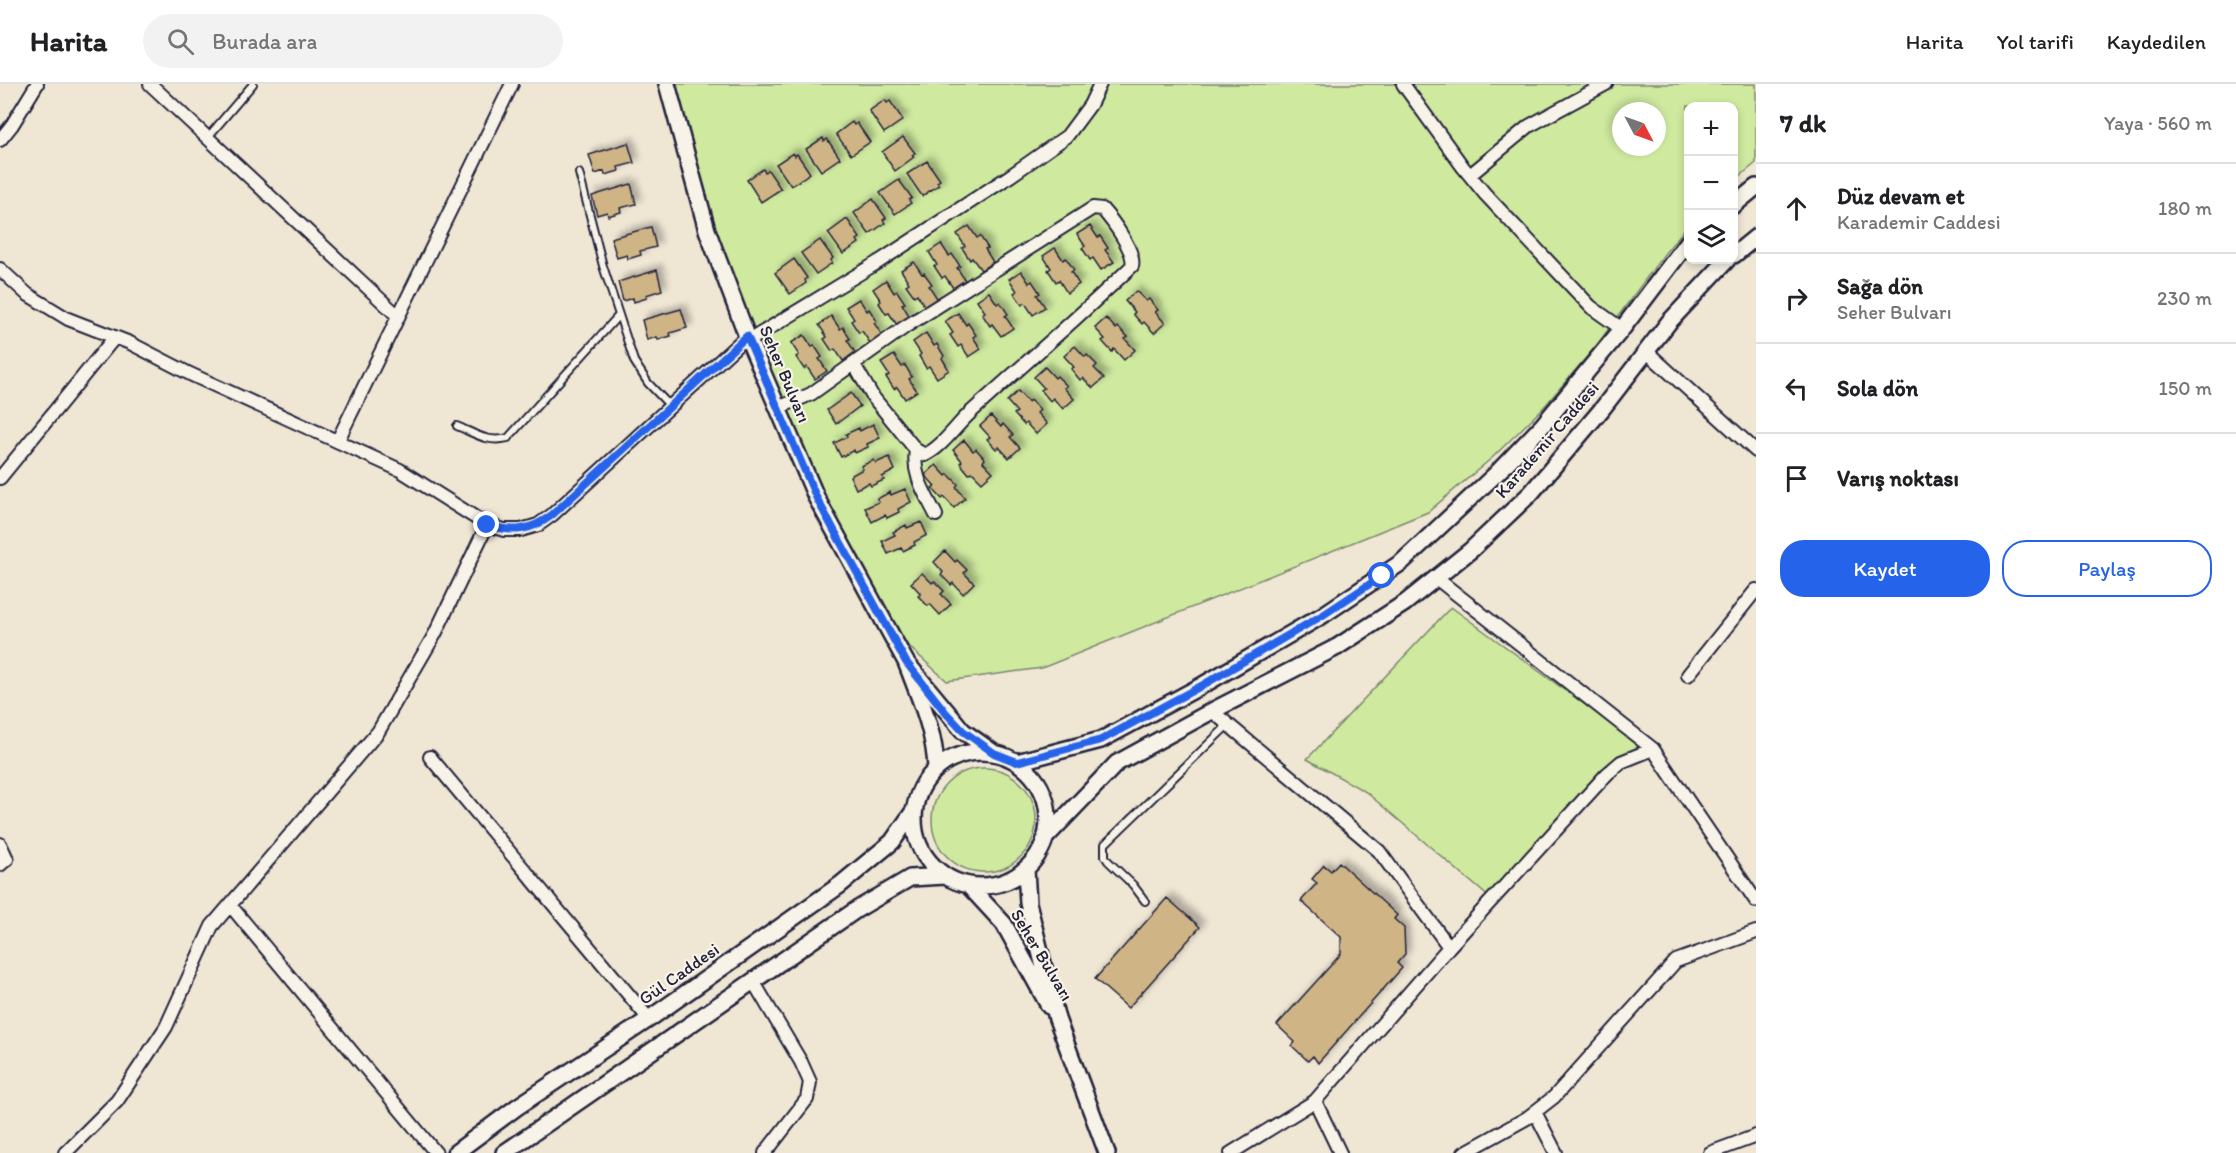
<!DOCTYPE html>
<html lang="tr">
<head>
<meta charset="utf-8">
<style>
  body { margin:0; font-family:Itim,sans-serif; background:#f2f2f2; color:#202124 }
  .controls { position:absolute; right:18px; top:18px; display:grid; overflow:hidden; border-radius:12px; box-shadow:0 3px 9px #0003 }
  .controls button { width:54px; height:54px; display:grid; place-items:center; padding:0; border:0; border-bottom:2px solid #e0e0e0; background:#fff; color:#202124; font:30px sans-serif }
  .compass { position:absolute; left:1612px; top:18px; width:54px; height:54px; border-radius:50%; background:#fff; box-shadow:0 3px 9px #0003; rotate:131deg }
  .stop { position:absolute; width:18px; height:18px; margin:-14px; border:4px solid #2563eb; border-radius:50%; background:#fff }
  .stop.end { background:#2563eb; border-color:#fff; box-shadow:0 2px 6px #0008 }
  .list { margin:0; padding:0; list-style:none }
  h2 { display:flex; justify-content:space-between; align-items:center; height:78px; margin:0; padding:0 24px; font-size:26px }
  h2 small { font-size:20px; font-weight:400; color:#757577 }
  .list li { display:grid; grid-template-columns:39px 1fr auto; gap:18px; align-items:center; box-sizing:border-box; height:90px; padding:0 24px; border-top:2px solid #e0e0e0 }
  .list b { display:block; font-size:22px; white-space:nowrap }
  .list p { margin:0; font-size:20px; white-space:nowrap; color:#757577 }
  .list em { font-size:20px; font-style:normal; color:#757577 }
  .actions { display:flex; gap:12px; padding:18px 24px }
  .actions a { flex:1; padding:14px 0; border:2px solid #2563eb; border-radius:24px; text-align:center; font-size:21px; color:#2563eb }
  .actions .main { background:#2563eb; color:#fff }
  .icon { flex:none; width:33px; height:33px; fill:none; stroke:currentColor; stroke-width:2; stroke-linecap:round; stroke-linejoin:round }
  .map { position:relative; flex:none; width:1756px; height:1069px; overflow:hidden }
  header { display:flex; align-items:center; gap:36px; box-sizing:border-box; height:84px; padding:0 30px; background:#fff; border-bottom:2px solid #e0e0e0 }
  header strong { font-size:28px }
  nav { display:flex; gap:33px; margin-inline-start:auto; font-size:21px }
  .search { width:420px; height:54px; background:#f2f2f2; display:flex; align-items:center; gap:15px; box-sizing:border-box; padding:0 21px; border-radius:33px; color:#757577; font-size:22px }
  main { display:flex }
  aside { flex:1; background:#fff }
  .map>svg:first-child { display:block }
</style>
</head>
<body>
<header>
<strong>Harita</strong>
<div class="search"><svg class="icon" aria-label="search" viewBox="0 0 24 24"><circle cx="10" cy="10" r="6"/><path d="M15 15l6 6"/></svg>Burada ara</div>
<nav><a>Harita</a><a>Yol tarifi</a><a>Kaydedilen</a></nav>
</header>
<main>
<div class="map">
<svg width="1756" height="1069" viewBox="0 0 1756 1069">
  <defs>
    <filter id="shadow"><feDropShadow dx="5" dy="-5" stdDeviation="3" flood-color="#0004"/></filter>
  </defs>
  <rect width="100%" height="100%" fill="#efe6d4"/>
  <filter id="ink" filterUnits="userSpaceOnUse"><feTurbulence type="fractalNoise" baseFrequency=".0167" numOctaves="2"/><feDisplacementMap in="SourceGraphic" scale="12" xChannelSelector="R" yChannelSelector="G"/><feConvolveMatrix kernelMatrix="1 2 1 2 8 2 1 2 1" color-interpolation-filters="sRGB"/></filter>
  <g filter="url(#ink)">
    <!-- green -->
    <path fill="#cfe99f" stroke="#78866d" stroke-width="1.5" fill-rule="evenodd" d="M667,0H1756V79L1734,97V22H1688V141L1665,169L1596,262L1543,324L1493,373L1428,428L1042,584L947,597L895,550L860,490L757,277ZM1621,27H1657V63H1621Z
      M1451,523L1640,661L1490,814L1366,708L1307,675Z
      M932 736a52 52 0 1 1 104 0a52 52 0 1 1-104 0Z"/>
    <!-- building -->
    <path fill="#cfb485" stroke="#22223b" stroke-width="1.5" filter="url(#shadow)" d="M885,16L887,19L890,17L903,36L884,49L869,27Z
      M852,38L854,41L857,39L870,58L851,71L836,50Z
      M903,53L915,69L912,71L914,73L895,87L882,68Z
      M823,54L824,57L827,55L840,74L821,87L806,65Z
      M628,59L634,79L618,83L619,87L605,91L604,87L595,90L589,71Z
      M793,69L795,72L797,70L810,89L791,102L776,80Z
      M927,77L940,96L937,98L939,101L922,112L907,90Z
      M763,85L765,88L768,86L781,105L761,118L747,96Z
      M899,96L912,114L909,116L911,119L895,130L880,109Z
      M631,100L636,120L620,124L621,128L608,132L607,128L597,131L592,112Z
      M873,115L886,134L883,136L885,139L869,150L854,129Z
      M847,135L860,154L857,156L859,159L843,170L828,149Z
      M969,142L977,154L980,152L988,164L985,165L993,178L981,186L972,174L970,176L962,164L965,162L957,150Z
      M1090,142L1098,154L1100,152L1108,164L1105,166L1114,178L1101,186L1093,174L1090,176L1082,164L1085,162L1077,150Z
      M651,143L656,163L640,167L641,171L628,175L627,171L617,174L611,154Z
      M820,156L833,174L831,176L832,179L816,190L801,169Z
      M941,160L949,172L952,170L960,182L957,184L965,196L953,204L945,192L942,194L934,182L937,181L929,168Z
      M1055,164L1063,176L1066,174L1074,186L1071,188L1079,200L1067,209L1059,196L1056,198L1048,186L1051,184L1043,172Z
      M794,175L807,194L805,196L806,199L790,210L775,189Z
      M914,178L922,190L924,189L932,200L929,202L937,214L925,223L917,210L914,212L906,201L909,199L901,186Z
      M657,186L662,206L646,211L647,214L634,218L633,214L623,217L618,198Z
      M1021,187L1029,199L1032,197L1040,209L1037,211L1045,223L1033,231L1025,219L1022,221L1014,209L1017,207L1009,195Z
      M886,196L894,209L897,207L905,219L902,220L910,233L897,241L889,229L886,230L879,219L881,217L873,205Z
      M1136,207L1146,217L1149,215L1158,226L1155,228L1165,239L1154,249L1144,238L1142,240L1133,230L1135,228L1125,217Z
      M989,208L997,220L1000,218L1008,230L1005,232L1013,244L1001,252L992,240L990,242L982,230L985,228L977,216Z
      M859,215L867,227L869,225L877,237L874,239L882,251L870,259L862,247L859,249L851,237L854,235L846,223Z
      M681,225L687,244L670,249L671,252L658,256L657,253L647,256L642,236Z
      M958,229L966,241L968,239L976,251L973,253L981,265L969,273L961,261L958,263L950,251L953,249L945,237Z
      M831,232L840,245L843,243L850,255L847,256L855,268L843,277L835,265L832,267L824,255L827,253L819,241Z
      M1106,234L1116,245L1118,243L1128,253L1125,255L1135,266L1124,276L1114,265L1112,268L1102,257L1105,255L1095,244Z
      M926,249L934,262L937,260L944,272L942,274L949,286L937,294L929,282L926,284L919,272L921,270L913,258Z
      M804,251L812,263L814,261L822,273L819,275L827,287L815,295L807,283L804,285L796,273L799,271L791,259Z
      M1075,262L1085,273L1087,271L1097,281L1094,284L1104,294L1093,304L1083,294L1080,296L1071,285L1074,283L1064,272Z
      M894,271L902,283L905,281L912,293L909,295L917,307L905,315L897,303L894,305L886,293L889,291L881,279Z
      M1045,283L1055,294L1057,292L1067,302L1064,304L1074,315L1063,325L1053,314L1050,317L1041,306L1044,304L1034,293Z
      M1018,307L1028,318L1030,316L1040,326L1037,329L1047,340L1036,350L1026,339L1024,341L1014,330L1017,328L1007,317Z
      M851,309L860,322L836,340L827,326Z
      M991,332L1001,343L1003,340L1013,351L1010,353L1020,364L1009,374L999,363L996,365L987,355L990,353L980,342Z
      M873,340L880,354L867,360L868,363L855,369L854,366L841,373L834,359L847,353L846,350L859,344L860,347Z
      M964,356L973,367L976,365L985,375L983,378L993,388L982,398L972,388L969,390L960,379L962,377L953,366Z
      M889,373L895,386L882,393L884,396L871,402L869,399L856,405L850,392L863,385L861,382L874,376L876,379Z
      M936,381L946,392L948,390L958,400L956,403L965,414L954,424L944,413L942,415L932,404L935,402L925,391Z
      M905,405L911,418L898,425L899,428L887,434L885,431L872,438L865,424L879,418L877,415L890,408L891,411Z
      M921,438L927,451L914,458L915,461L903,467L901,464L888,470L882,457L895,451L893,448L906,441L907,444Z
      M945,467L955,478L957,476L967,486L964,489L974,499L963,510L953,499L951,501L941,491L943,488L934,478Z
      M922,489L932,499L934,497L944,507L941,510L951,520L940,531L930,520L928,522L918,512L921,510L911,499Z
      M1339,778L1397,831L1394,835L1404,844L1405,870L1397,879L1402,884L1318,979L1313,972L1308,977L1292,962L1295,958L1277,941L1341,870V853L1301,817L1317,799L1312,795L1324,781L1331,787Z
      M1167,814L1200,843L1128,924L1095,895Z"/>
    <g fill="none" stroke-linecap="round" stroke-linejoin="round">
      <defs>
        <path id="service" d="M208,53L253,0
          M579,89L603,182L634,277L648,299L670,322
          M457,342C476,350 487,359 508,354L619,231
          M1145,817L1133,801L1108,777L1105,772V760L1228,641"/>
        <path id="minor" d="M150,0L398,232
          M1403,0L1463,83L1485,110L1591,223L1622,245
          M0,56L12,41L37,0
          M1470,91L1529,42L1606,0
          M0,185L27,210L68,235L130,259L190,290L400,386L487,441L504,446H521L538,441L552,431L747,252
          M750,256L880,177L1010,92L1067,52L1090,21L1100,0
          M1646,267L1756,367
          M778,324L811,310L905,243L1093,124L1102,125C1112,136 1136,168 1132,182C1079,233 1023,281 969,330C955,343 942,363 925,371L916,366L873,313L853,279
          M338,356L512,0
          M916,366C912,391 925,409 936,431
          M0,394L115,253
          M1436,494L1653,665L1756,817
          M1688,591L1756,506
          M1212,627L1379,767L1449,863L1315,1017L1231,1069
          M430,673L649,935
          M0,760L7,775L0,781
          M230,821L436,1069
          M1449,863L1607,690L1621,678L1653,665
          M753,897L801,978L810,998L807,1015L765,1069
          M1315,1017L1340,1069
          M1535,1028L1556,1069
          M65,1069L117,1017L166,943L212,842L378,648L435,550L487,441
          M1464,1069L1527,1034L1554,1013L1676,877L1756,848
          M1710,1069L1756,1052"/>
        <path id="tertiary" d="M667,0L707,146L747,252L817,415L906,578
          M1734,121L1756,103
          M1734,171L1756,153
          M914 735a67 67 0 1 1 134 0a67 67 0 1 1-134 0Z
          M1017,678L1101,656L1203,601L1323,531L1402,478L1497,389L1542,342L1622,245L1688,158
          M936,685C935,647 919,613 906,578L963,647L994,669
          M1045,754L1117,679L1212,627L1337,563L1405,519L1471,466L1531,409L1602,325L1669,238L1727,176
          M1026,785L1028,819L1057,935L1107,1069
          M968,801L1004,840L1049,922
          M455,1069L517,1023L649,935L840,801L892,758L913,728
          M504,1069L856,826L910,794L945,792"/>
      </defs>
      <!-- service casing -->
      <use href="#service" stroke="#22223b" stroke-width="10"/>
      <!-- minor casing -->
      <use href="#minor" stroke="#22223b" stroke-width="16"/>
      <!-- tertiary casing -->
      <use href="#tertiary" stroke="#22223b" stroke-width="20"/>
      <!-- service -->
      <use href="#service" stroke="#f7f3e8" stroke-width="6"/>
      <!-- minor -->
      <use href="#minor" stroke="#f7f3e8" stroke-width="12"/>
      <!-- tertiary -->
      <use href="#tertiary" stroke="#f7f3e8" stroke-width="15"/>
    </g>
  </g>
  <g fill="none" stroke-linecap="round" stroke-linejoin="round" filter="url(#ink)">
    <!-- route -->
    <path stroke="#2563eb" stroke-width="8" d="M487,441C513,449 531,447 552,431L747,252L817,415L906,578L946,629L963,647L994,669L1017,678L1101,656L1203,601L1323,531L1382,492"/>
  </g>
  <g text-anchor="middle" stroke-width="4.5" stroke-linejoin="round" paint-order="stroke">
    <!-- street labels -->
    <g font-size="18" fill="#22223b" stroke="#f7f3e8">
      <text transform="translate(785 290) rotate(67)" y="6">Seher Bulvarı</text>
      <text transform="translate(1547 356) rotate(-49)" y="6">Karademir Caddesi</text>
      <text transform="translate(1042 871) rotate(59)" y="6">Seher Bulvarı</text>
      <text transform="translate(679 890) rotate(-35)" y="6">Gül Caddesi</text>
    </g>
  </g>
</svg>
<div class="controls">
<button>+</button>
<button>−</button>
<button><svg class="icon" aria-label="layers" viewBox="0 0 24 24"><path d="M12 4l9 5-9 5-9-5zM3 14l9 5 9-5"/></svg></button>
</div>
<svg class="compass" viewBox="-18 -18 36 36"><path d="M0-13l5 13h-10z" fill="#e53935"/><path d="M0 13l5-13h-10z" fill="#757577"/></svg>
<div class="stop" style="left:1382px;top:492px"></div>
<div class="stop end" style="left:487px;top:441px"></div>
</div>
<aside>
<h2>7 dk<small>Yaya · 560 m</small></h2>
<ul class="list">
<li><svg class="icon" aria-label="ahead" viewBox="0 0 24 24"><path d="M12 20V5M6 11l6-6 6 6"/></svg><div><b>Düz devam et</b><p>Karademir Caddesi</p></div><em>180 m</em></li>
<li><svg class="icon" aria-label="right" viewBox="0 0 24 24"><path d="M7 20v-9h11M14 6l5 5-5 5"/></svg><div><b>Sağa dön</b><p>Seher Bulvarı</p></div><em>230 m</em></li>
<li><svg class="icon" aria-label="left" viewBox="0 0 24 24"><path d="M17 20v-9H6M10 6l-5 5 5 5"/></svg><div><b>Sola dön</b></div><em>150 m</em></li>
<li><svg class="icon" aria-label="arrive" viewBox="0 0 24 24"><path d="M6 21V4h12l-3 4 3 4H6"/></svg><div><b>Varış noktası</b></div></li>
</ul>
<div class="actions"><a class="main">Kaydet</a><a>Paylaş</a></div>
</aside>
</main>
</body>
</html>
